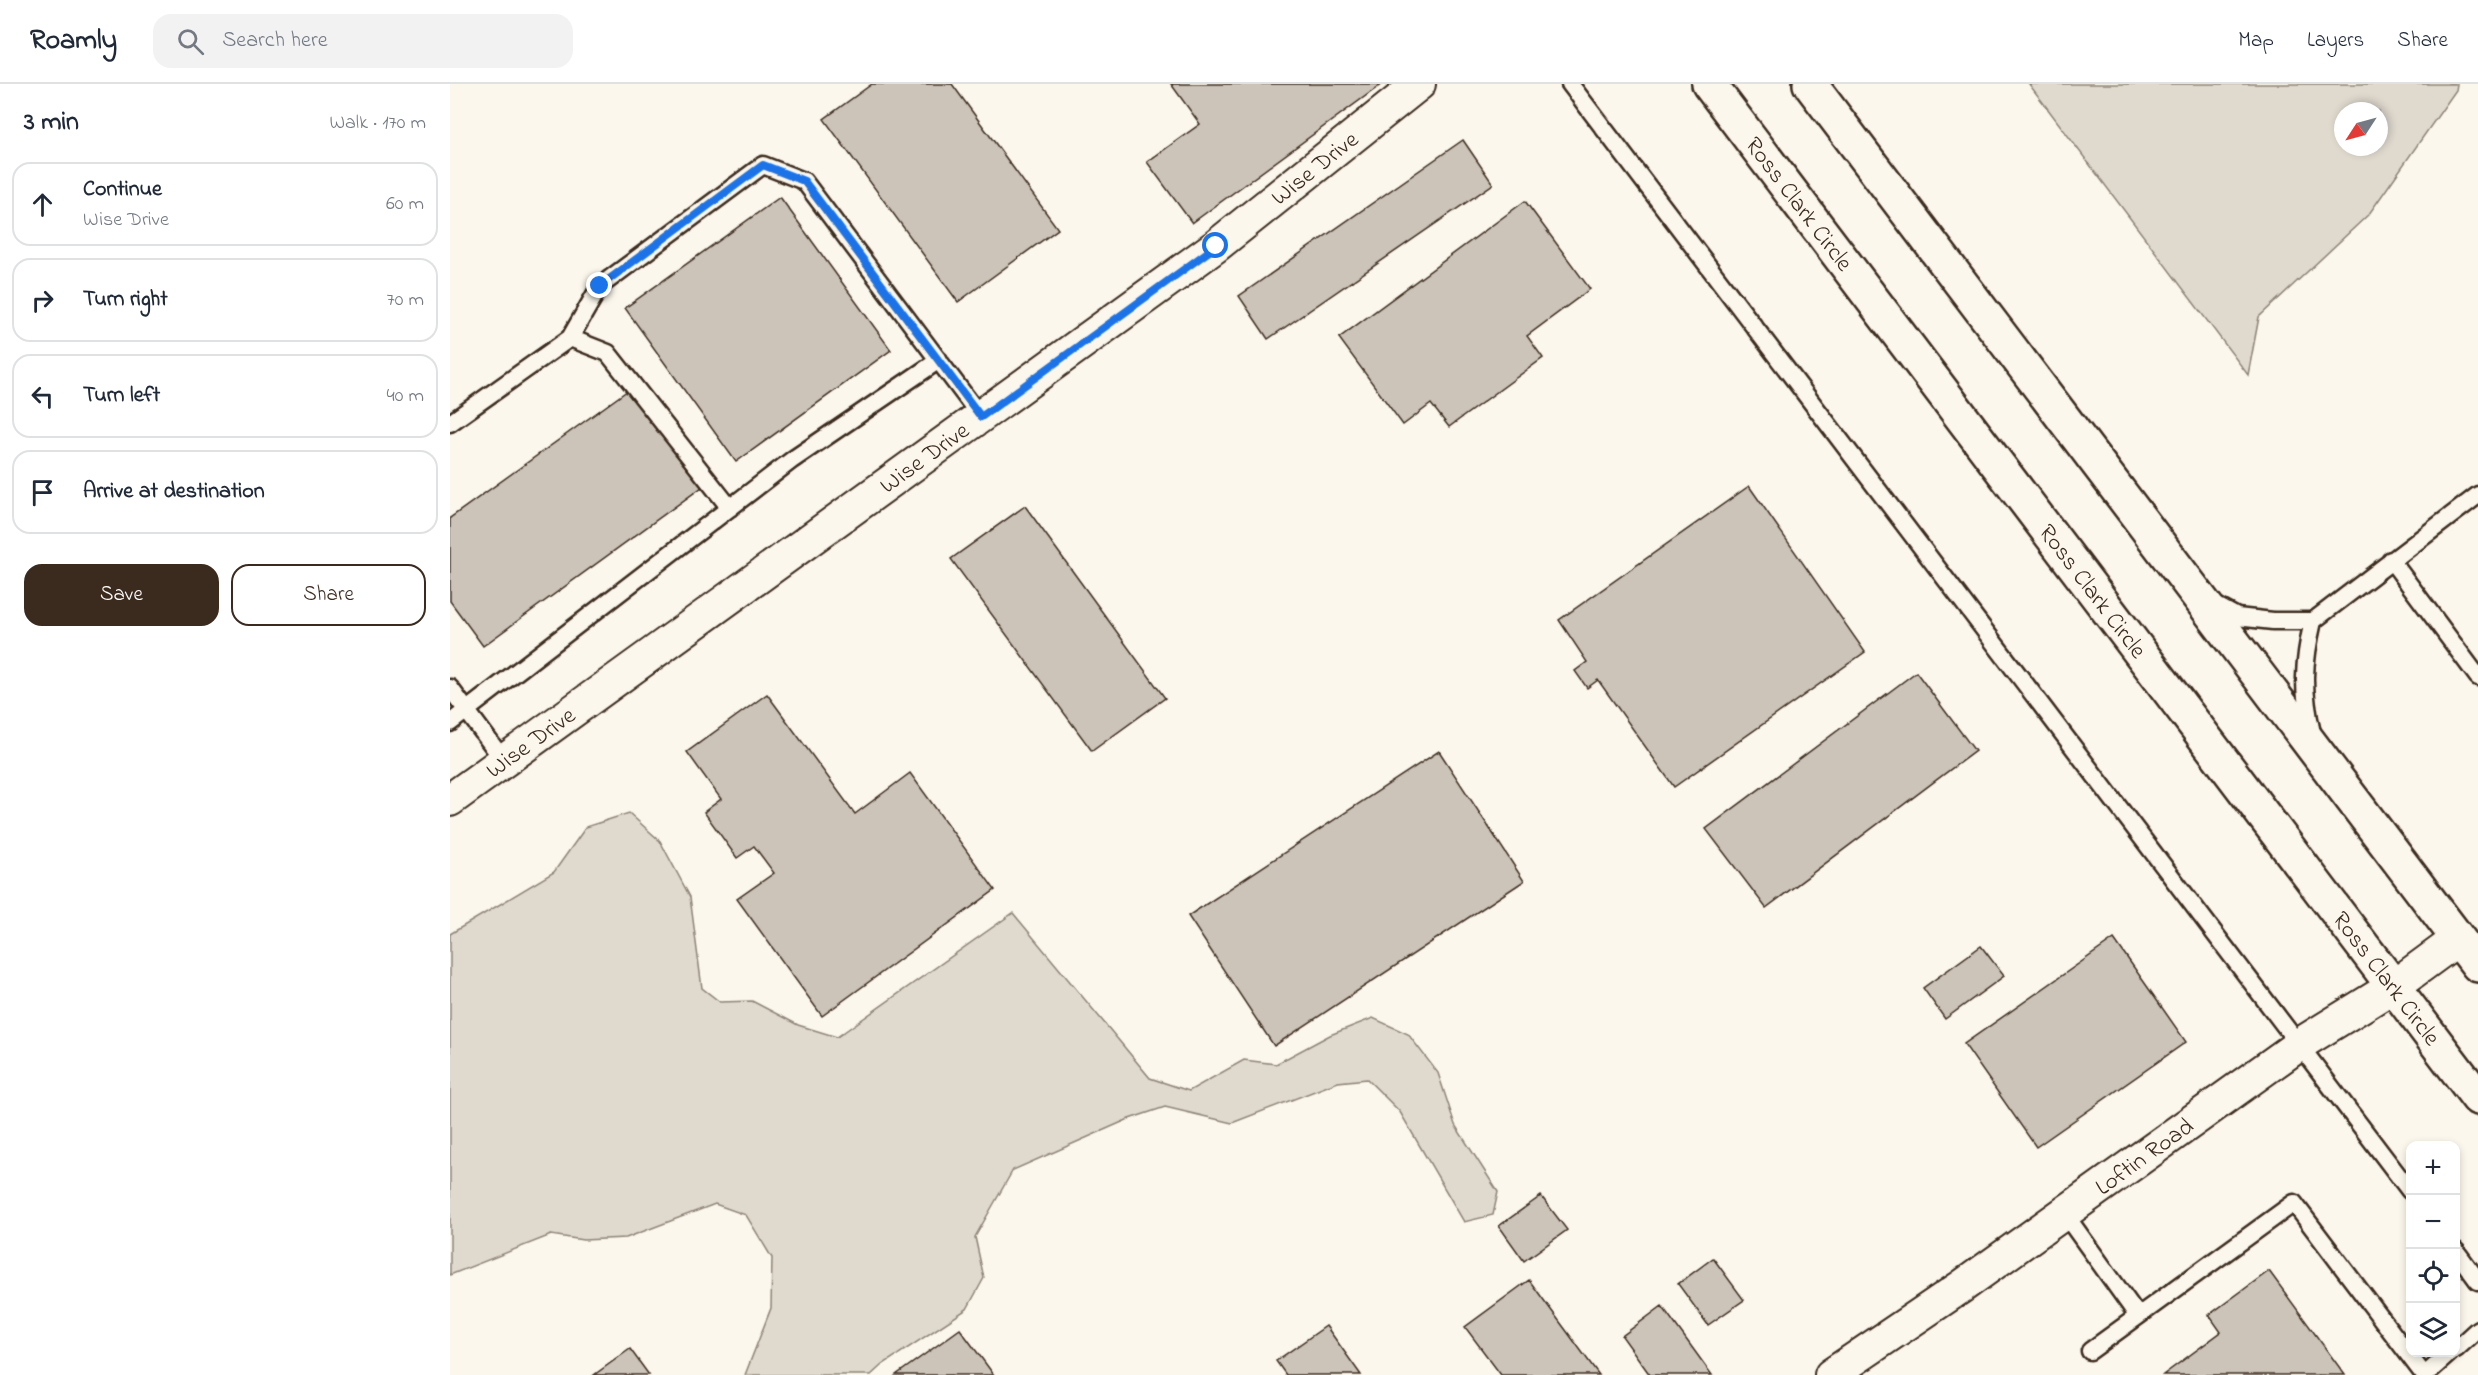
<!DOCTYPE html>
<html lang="en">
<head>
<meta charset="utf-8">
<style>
  body { margin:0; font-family:"Indie Flower",sans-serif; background:#f2f2f3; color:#1f2937 }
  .controls { position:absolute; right:18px; bottom:18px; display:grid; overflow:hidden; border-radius:12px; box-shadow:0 3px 9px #0003 }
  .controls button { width:54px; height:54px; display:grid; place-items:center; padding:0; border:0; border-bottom:2px solid #e0e1e3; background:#fff; color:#1f2937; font:30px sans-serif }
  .compass { position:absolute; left:1884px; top:18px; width:54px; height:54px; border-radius:50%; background:#fff; box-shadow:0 3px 9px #0003; rotate:234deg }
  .stop { position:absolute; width:18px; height:18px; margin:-14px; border:4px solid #1a73e8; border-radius:50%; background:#fff }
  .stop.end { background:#1a73e8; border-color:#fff; box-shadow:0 2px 6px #0008 }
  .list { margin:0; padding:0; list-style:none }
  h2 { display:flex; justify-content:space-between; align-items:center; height:78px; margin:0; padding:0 24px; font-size:26px }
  h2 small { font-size:20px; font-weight:400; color:#747a83 }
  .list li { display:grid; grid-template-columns:39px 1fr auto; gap:18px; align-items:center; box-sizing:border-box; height:84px; margin:0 12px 12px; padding:0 12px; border:2px solid #e0e1e3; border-radius:18px }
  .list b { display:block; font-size:22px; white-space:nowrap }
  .list p { margin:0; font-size:20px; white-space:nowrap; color:#747a83 }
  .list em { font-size:20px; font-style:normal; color:#747a83 }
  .actions { display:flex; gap:12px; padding:18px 24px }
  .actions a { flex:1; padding:14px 0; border:2px solid #3b2a1e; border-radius:18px; text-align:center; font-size:21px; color:#3b2a1e }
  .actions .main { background:#3b2a1e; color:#fff }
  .icon { flex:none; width:33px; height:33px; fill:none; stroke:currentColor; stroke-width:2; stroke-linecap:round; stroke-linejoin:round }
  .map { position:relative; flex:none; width:2028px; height:1291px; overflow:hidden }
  header { display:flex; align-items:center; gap:36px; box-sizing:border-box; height:84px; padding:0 30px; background:#fff; border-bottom:2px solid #e0e1e3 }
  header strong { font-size:28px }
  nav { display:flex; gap:33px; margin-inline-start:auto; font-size:21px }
  .search { width:420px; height:54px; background:#f2f2f3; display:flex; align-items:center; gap:15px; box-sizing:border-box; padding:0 21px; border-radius:18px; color:#747a83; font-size:22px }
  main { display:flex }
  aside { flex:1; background:#fff }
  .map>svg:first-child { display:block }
</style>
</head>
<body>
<header>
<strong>Roamly</strong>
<div class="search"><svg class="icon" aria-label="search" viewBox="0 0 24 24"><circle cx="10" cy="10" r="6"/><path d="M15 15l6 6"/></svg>Search here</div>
<nav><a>Map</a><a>Layers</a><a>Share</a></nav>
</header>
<main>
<aside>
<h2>3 min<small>Walk · 170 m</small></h2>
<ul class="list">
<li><svg class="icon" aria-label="ahead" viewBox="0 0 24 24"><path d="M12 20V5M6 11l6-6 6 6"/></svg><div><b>Continue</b><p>Wise Drive</p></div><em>60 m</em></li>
<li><svg class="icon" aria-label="right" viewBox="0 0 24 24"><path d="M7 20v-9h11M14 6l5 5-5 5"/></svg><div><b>Turn right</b></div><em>70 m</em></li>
<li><svg class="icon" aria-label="left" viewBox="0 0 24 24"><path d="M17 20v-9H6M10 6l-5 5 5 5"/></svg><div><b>Turn left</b></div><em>40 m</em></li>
<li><svg class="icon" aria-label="arrive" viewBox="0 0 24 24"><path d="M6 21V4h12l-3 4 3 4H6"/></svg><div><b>Arrive at destination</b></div></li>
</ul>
<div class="actions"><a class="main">Save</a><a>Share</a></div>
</aside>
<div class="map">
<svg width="2028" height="1291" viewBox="0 0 2028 1291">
  <rect width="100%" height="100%" fill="#fbf7ec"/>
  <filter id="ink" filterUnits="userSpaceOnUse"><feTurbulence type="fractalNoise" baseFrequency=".0167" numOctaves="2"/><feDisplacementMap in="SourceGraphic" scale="12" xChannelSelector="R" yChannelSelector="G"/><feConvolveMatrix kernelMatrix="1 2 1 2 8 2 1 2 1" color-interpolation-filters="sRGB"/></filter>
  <g filter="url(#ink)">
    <!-- green -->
    <path fill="#dfd9ce" stroke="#8d8276" stroke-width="1.5" fill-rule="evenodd" d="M1579,0H2007L2006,6L1919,130L1809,233L1798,291ZM1893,27H1929V63H1893Z
      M179,729L210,757L240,813L252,904L270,918L302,917L348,941L387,953L563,829L700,994L739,1007L794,976L826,980L880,951L923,934L958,950L988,989L1005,1041L1048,1108L1043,1131L1014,1138L950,1028L917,995L888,998L782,1039L715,1023L679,1035L563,1086L525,1153L534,1194L517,1225L432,1281L421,1291H295L321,1224L322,1174L296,1131L265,1120L176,1154L133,1156L101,1151L0,1191V850L104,788L136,743Z"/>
    <!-- building -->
    <path fill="#ccc4b9" stroke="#3b2a1e" stroke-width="1.5" d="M422,0H502L608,145L508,218L374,35Z
      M721,0H932L742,139L697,78L750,40Z
      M1013,56L1043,100L818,255L789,212Z
      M330,113L441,266L286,378L175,224Z
      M1075,117L1140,205L1077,252L1093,274L999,343L981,320L953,341L889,254Z
      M181,304L252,403L33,562L0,517V434Z
      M1299,402L1415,568L1224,703L1148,596L1137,604L1125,587L1137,578L1109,536Z
      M575,422L715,614L642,667L501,475Z
      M1466,588L1525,667L1316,824L1256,745Z
      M317,610L405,730L460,689L545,806L372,932L287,815L324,789L304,762L287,774L254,728L271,715L237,668Z
      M989,667L1074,797L824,962L738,832Z
      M1664,855L1736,958L1586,1063L1514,960Z
      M1531,862L1554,892L1495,935L1473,904Z
      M1091,1112L1117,1146L1074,1177L1049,1142Z
      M1263,1174L1294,1216L1258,1241L1228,1200Z
      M1819,1187L1895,1291H1713L1771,1248L1759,1231Z
      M1079,1196L1149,1291H1051L1015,1243Z
      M1212,1222L1262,1291H1200L1172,1252Z
      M876,1242L911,1291H836L826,1277Z
      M510,1245L544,1291H446Z
      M180,1265L199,1291H144Z"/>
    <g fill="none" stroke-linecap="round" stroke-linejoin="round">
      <defs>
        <path id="service" d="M1120,0L1960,1107
          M120,254L150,202L313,81L354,97L531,333
          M0,339L120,254L158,269L280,424
          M1941,476L2028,593
          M1765,521L1787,533L1823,537H1863C1853,580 1852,606 1862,649
          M1863,537L2028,411
          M0,604L54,677
          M0,639L342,376L489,276
          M1614,1129L1688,1232
          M2006,1167L2028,1197
          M2006,1265L2028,1245
          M1640,1267L1844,1119L1974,1291
          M1975,1291L2001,1268"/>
        <g id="minor">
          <path id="s1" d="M0,716L766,162L969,0"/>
          <path id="s2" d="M1381,1291L1511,1203L1850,960L1944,902L2008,855"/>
        </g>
        <g id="trunk">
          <path id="s3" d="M1259,0L2028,1014"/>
          <path d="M1360,0L2028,881"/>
        </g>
      </defs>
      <!-- service casing -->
      <use href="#service" stroke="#3b2a1e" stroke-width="21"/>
      <!-- minor casing -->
      <use href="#minor" stroke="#3b2a1e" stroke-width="36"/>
      <!-- trunk casing -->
      <use href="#trunk" stroke="#3b2a1e" stroke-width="38"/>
      <!-- service -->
      <use href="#service" stroke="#fbf7ec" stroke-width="16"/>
      <!-- minor -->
      <use href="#minor" stroke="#fbf7ec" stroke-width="32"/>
      <!-- trunk -->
      <use href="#trunk" stroke="#fbf7ec" stroke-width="33"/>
    </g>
  </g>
  <g fill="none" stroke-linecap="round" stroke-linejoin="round" filter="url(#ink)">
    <!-- route -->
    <path stroke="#1a73e8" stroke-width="8" d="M150,202L313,81L354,97L531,333L766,162"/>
  </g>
  <g text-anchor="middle" stroke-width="4.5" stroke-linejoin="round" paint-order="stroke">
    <!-- street labels -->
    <g font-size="24" fill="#3b2a1e" stroke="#fbf7ec">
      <text dy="8" stroke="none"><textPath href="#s1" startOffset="1071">Wise Drive</textPath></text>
      <text dy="8" stroke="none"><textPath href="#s3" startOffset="150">Ross Clark Circle</textPath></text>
      <text dy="8" stroke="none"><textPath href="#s1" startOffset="585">Wise Drive</textPath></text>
      <text dy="8" stroke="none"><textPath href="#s3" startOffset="636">Ross Clark Circle</textPath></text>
      <text dy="8" stroke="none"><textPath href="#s1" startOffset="99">Wise Drive</textPath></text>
      <text dy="8" stroke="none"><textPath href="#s3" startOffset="1122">Ross Clark Circle</textPath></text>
      <text dy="8" stroke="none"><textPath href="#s2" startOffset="382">Loftin Road</textPath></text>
    </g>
  </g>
</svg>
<div class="controls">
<button>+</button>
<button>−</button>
<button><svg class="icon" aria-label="locate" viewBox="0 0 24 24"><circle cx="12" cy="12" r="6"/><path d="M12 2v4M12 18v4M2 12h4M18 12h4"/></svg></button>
<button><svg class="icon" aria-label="layers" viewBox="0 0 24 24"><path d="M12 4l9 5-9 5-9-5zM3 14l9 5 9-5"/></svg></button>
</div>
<svg class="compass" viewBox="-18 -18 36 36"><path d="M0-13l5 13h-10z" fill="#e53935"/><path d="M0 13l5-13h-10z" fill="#747a83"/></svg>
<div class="stop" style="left:766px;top:162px"></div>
<div class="stop end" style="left:150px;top:202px"></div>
</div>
</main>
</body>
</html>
